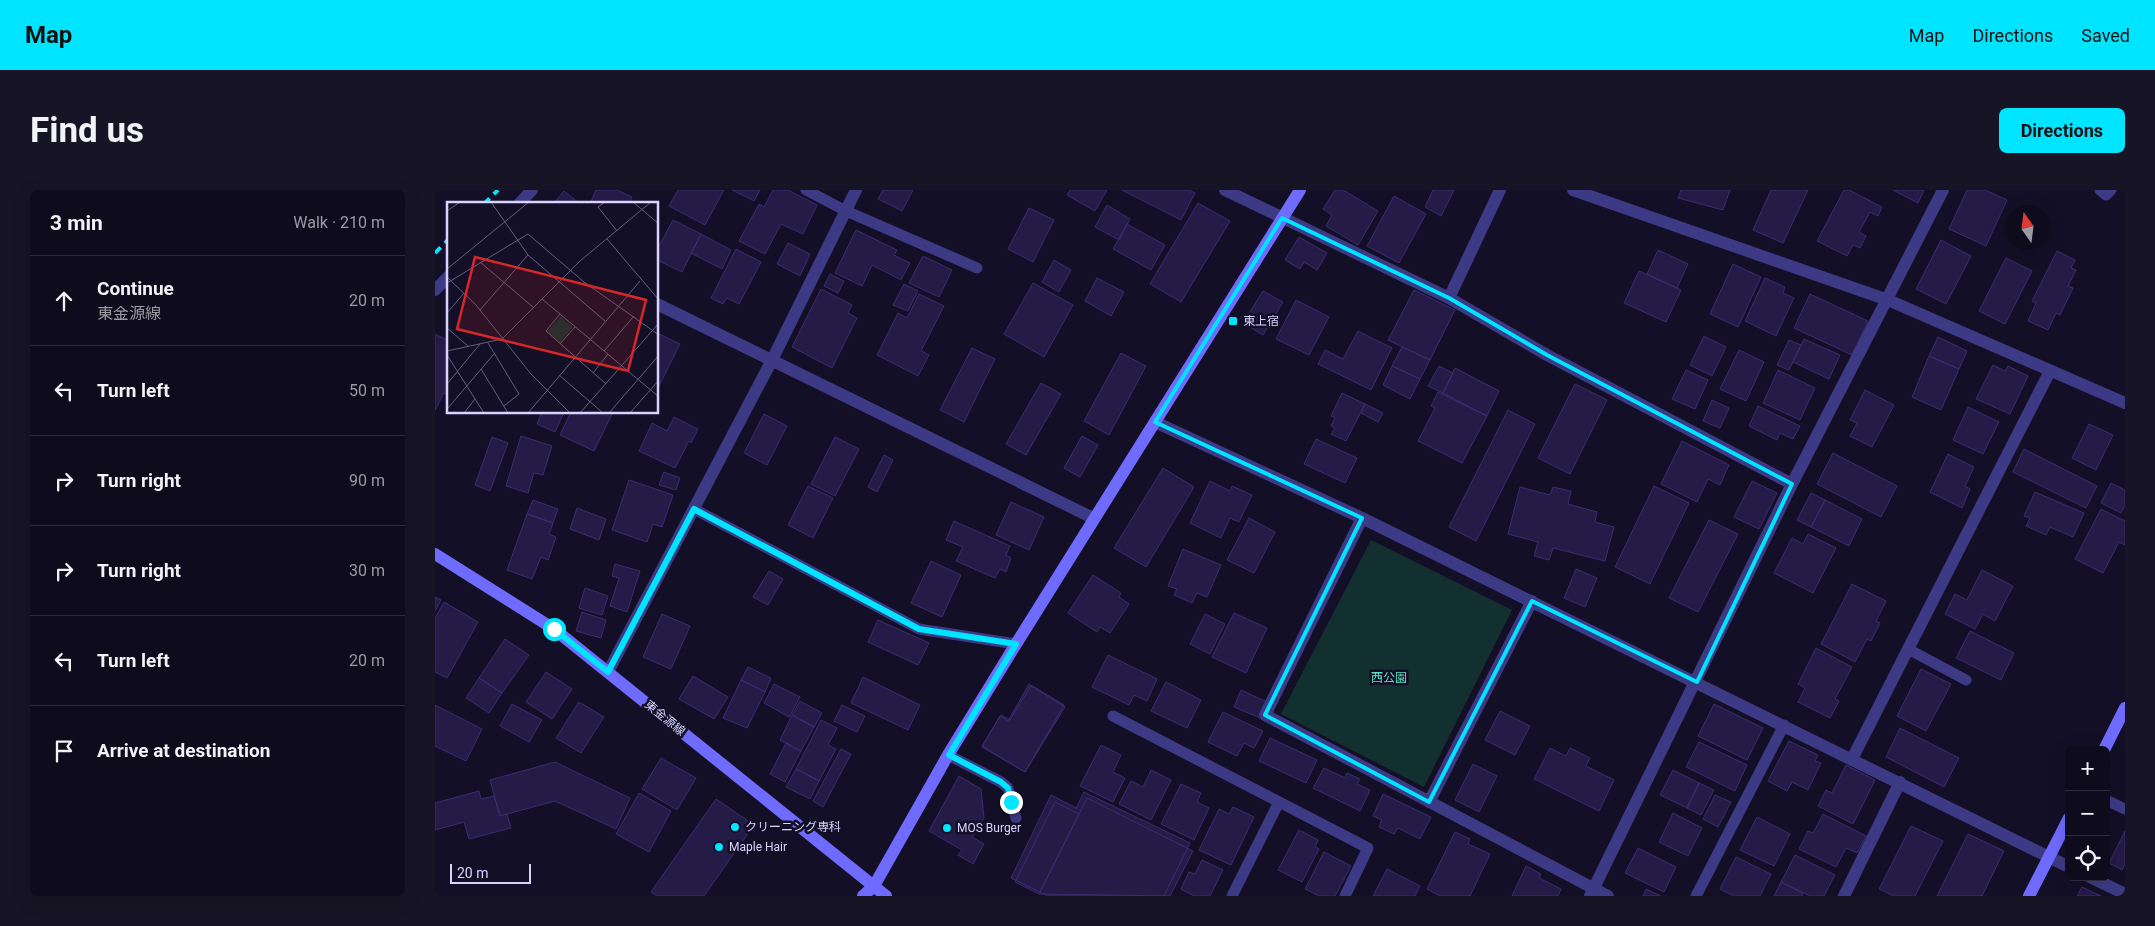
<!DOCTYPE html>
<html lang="en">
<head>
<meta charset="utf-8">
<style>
  body { margin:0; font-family:Roboto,"Noto Sans JP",sans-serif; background:#171425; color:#f1f3f6 }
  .controls { position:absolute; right:15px; bottom:15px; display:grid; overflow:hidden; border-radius:8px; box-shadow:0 5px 20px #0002 }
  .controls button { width:45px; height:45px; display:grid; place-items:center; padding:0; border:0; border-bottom:1px solid #2e2b3b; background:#0e0b1c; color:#f1f3f6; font:25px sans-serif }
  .compass { position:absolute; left:1570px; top:15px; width:45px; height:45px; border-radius:50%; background:#0e0b1c; box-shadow:0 5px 20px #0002; rotate:346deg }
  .scale { position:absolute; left:15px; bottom:12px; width:81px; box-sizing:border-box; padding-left:5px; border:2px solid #d9d4ff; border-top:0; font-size:14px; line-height:18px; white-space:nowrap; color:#d9d4ff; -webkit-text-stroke:4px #130f26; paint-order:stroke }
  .stop { position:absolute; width:15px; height:15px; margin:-11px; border:4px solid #00e5ff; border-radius:50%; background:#fff }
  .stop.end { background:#00e5ff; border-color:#fff; box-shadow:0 1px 5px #0008 }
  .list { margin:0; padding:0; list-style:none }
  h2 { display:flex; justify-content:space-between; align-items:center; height:65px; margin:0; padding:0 20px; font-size:21px }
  h2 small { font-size:16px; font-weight:400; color:#9b9ba3 }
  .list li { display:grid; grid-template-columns:32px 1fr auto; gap:15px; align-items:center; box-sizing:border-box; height:90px; padding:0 20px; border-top:1px solid #2e2b3b }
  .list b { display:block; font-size:19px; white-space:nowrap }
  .list p { margin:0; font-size:16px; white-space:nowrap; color:#9b9ba3 }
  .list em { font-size:16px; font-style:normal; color:#9b9ba3 }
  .icon { flex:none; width:28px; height:28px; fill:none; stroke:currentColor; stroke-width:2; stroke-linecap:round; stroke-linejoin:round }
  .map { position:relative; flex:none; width:1690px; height:706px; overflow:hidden; border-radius:8px }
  header { display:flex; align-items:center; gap:30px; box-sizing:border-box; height:70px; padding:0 25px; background:#00e5ff; color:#111 }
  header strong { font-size:24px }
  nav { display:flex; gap:28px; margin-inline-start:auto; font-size:18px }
  .intro { display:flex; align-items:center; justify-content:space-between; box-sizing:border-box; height:120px; padding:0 30px }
  h1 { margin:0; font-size:35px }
  .button { padding:12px 22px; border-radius:8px; background:#00e5ff; color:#111; font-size:18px; font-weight:700 }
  main { display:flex; gap:30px; padding:0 30px }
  aside { flex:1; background:#0e0b1c; border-radius:8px; box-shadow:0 5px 20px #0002 }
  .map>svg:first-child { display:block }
</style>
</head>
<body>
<header>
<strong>Map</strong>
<nav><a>Map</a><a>Directions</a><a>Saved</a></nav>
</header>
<div class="intro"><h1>Find us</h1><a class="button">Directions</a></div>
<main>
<aside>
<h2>3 min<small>Walk · 210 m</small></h2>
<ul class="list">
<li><svg class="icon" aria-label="ahead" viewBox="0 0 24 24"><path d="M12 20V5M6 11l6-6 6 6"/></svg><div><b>Continue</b><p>東金源線</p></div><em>20 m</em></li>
<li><svg class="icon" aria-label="left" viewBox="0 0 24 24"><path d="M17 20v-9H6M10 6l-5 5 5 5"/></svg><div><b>Turn left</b></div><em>50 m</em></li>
<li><svg class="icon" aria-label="right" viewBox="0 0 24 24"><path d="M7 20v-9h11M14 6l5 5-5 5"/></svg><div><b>Turn right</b></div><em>90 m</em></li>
<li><svg class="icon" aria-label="right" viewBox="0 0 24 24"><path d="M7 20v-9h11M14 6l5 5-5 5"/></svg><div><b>Turn right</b></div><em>30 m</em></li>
<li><svg class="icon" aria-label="left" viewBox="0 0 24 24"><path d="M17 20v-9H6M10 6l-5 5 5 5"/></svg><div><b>Turn left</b></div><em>20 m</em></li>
<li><svg class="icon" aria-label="arrive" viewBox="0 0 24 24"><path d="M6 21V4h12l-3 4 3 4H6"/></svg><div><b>Arrive at destination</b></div></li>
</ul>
</aside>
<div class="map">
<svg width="1690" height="706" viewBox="0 0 1690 706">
  <rect width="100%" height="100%" fill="#130f26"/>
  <!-- green -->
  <path fill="#12302f" d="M936,350L1077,420L989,597L846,524Z"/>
  <!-- building -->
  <path fill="#241b47" stroke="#3b2d73" d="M161,0H182L197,7L194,14H155Z
    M243,0H289L270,35L234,16Z
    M297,0H325L319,11Z
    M338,0H353L382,15L368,44L346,34L330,64L304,51L324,14L329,17Z
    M448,0H478L467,21L443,9Z
    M635,0H672L660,21L632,5Z
    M687,0H754L760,3L746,30Z
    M900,0H908L943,21L923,55L891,36L897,25L888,19Z
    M998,0H1019L1006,26L990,17Z
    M1246,0H1295L1288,20L1243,8Z
    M1336,0H1373L1348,53L1318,40Z
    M1409,0H1414L1447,17L1443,26L1435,22L1424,42L1431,46L1425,58L1418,55L1412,66L1382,51Z
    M1458,0H1489L1483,13Z
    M1532,0H1550L1572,10L1551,56L1514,39Z
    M129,1L144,13L143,14H118Z
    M959,6L991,24L964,73L932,56Z
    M763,13L795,31L746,112L715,94Z
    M672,15L695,29L684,50L660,37Z
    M594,18L619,30L598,72L573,59Z
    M238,30L266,44L247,82L222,70V60Z
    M692,34L730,55L716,80L678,59Z
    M421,40L462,60L459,65L475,73L466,90L437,75L427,96L400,83Z
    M266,44L296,60L287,79L256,63Z
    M864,47L892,63L882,80L869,72L865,79L850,70Z
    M1506,50L1536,66L1511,114L1481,99Z
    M353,53L375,64L365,86L342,74Z
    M301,59L326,72L304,114L292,108L288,114L276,108Z
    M1223,60L1253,74L1242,98L1212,84Z
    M1622,61L1640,70L1636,78L1641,80L1633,96L1638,98L1625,125L1621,123L1613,140L1593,131L1601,113L1597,111Z
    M488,66L517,80L504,107L474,93Z
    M1571,68L1597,81L1570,134L1544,121Z
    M619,70L636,80L624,102L607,92Z
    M1298,74L1326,87L1303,137L1275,124Z
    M1204,81L1246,100L1231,132L1189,113Z
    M395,84L409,91L403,103L389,96Z
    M662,88L689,102L676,126L650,111Z
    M1330,88L1350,97L1348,103L1359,108L1341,146L1310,131Z
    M598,93L638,115L609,167L569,144Z
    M469,94L483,101L473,121L458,115Z
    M386,99L417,115L413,123L422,128L397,178L357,157Z
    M979,100L1020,120L995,170L953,150Z
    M828,101L848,112L828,145L808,133Z
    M484,104L509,116L486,161L494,165L483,186L442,165L463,123L472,128Z
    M1375,104L1433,131L1417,165L1359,138Z
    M861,110L894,127L874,165L841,149Z
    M923,141L957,158L936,200L883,174L890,160L908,169Z
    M222,143L245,154L222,200Z
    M0,144L14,151V205L9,203L0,220Z
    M1269,146L1291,157L1277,186L1255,175Z
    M1503,147L1532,161L1524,179L1494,166Z
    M1369,149L1405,165L1394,189L1358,172Z
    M1354,150L1366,155L1354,180L1342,175Z
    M967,157L995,170L985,189L957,176Z
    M537,158L560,169L529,232L505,220Z
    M1304,160L1329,172L1311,211L1285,199Z
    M686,163L711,176L674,245L649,231Z
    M1494,166L1524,179L1506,220L1477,207Z
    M1558,175L1570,181L1573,176L1593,186L1575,224L1541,209Z
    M957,176L985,189L975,209L948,195Z
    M1004,176L1018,183L1008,203L993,196Z
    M1020,178L1064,201L1052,226L1008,203Z
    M1251,180L1273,190L1260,219L1237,209Z
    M1343,180L1380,198L1365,230L1328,213Z
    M606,193L626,204L591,265L571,254Z
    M1140,194L1172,210L1135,284L1103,268Z
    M1430,200L1459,215L1437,257L1415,246L1422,233L1415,230Z
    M1003,202L1052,226L1027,273L983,251L1000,218L996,216Z
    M907,203L930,214L911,251L896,244L900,238L896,236L900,228L896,226Z
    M1277,210L1294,218L1285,238L1268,231Z
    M930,214L948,223L943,232L926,223Z
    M1323,216L1365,236L1358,249L1345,243L1342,250L1314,236Z
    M1533,217L1564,232L1548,264L1518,250Z
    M1073,220L1100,234L1041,351L1014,337Z
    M107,222H129L120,242L102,234Z
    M136,222H178L159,261L125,245Z
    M329,224L352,236L332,275L309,263Z
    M239,227L263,239L256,253L254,251L240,278L204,261L217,233L232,241Z
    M1654,234L1678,245L1661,280L1637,268Z
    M86,246L117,256L108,285L99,283L93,303L71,296Z
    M647,246L663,255L645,287L629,278Z
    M57,247L73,253L55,301L40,295Z
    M400,247L424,259L400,306L376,294Z
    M881,249L922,268L910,293L869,274Z
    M1247,251L1294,275L1285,295L1273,289L1262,312L1226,294Z
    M1589,259L1662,296L1651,318L1578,282Z
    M1398,263L1462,296L1446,327L1382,294Z
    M1513,264L1539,277L1530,296L1535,299L1527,318L1495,302Z
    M449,265L458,270L442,302L433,297Z
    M728,278L759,297L711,377L679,358Z
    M229,282L245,288L241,300L224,295Z
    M194,290L238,305L227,337L218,334L212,352L177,340Z
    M775,291L795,301L797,296L817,305L804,332L795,328L786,348L755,333Z
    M1317,291L1342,303L1324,339L1299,327Z
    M1676,293L1690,300V315L1686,323L1666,313Z
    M373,296L398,308L378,348L353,335Z
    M1219,296L1254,313L1215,394L1180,377Z
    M1085,297L1115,305L1118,297L1136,301L1133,314L1162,322L1160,332L1179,337L1170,371L1118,358L1114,370L1099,366L1103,352L1073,344Z
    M1600,302L1649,323L1638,347L1615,337L1611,345L1591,336L1595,328L1589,326Z
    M1376,303L1390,310L1376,337L1362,330Z
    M98,310L123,319L118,333L92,324Z
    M1390,310L1427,329L1414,356L1376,337Z
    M576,312L609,327L594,360L561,345Z
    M142,318L171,329L164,350L135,339Z
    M1666,319L1690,331V355L1684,352L1668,383L1640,369Z
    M92,324L118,333L114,344L121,347L113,370L106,367L97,389L72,380Z
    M814,328L840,342L819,383L792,370Z
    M1274,330L1303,344L1263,422L1234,408Z
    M519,331L575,356L571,365L576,368L571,382L565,379L560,388L521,371L528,357L511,350Z
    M1373,344L1401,358L1378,403L1339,383L1357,348L1368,354Z
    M748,359L786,375L772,407L762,403L757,413L739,405L742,399L733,396Z
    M496,371L526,385L507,427L476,413Z
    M180,374L205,381L192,422L175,416L184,388L177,386Z
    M1141,379L1162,388L1150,417L1129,408Z
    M1547,380L1578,396L1560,431L1548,424L1540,439L1510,424L1520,404L1532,410Z
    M334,381L348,389L333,415L318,407Z
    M658,385L686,403L684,407L694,414L675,443L665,437L662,442L633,423Z
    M1417,394L1451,411L1441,431L1445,433L1436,451L1432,449L1420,472L1386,454Z
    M150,398L173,406L167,425L144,418Z
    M0,407L6,410L0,421Z
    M9,412L43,432L12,488L0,482V428Z
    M147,422L171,430L166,448L141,441Z
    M799,423L832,438L811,483L777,467Z
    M227,424L255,436L236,479L208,467Z
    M770,424L790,434L775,464L755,454Z
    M443,430L494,453L483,475L433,452Z
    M1535,441L1579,463L1566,490L1521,468Z
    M70,449L94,465L67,503L44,488Z
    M1381,458L1417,477L1400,509L1404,511L1395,528L1363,512L1370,498L1363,494Z
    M673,465L722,489L712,511L699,505L694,515L657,497Z
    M313,477L336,488L330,502L306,490Z
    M1486,479L1516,494L1491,541L1462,526Z
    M111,482L137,499L117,529L91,512Z
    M258,486L293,507L279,529L244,509Z
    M428,487L485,515L473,540L416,513Z
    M44,488L67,503L54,523L31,508Z
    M306,490L330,502L312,538L288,528Z
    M731,492L766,510L752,538L716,521Z
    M339,494L365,507L354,527L329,513Z
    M594,494L629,515L590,582L547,557L565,526L573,531Z
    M596,496L630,517L590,582L547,556L566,525L575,530Z
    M806,500L832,512L825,528L799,517Z
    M365,511L387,523L379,537L357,525Z
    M144,512L169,527L146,563L121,548Z
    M77,514L107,530L94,552L65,536Z
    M1279,514L1328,538L1312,570L1263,546Z
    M0,515L47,539L31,571L0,556Z
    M407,515L430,526L422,542L399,531Z
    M1065,521L1095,536L1080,565L1050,550Z
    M788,522L828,541L819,558L809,553L802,566L773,552Z
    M357,525L379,537L366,561L345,550Z
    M386,530L402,538L393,555L401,559L384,591L361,579Z
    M1465,538L1524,568L1509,597L1451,567Z
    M835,548L882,570L871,593L824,571Z
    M1354,551L1383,565L1380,571L1386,573L1373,600L1357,592L1352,601L1333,591Z
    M1264,552L1312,575L1300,601L1251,577Z
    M351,553L366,561L350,592L335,584Z
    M666,555L686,565L678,582L690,588L678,612L645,596Z
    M1115,558L1131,566L1135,558L1155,568L1151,576L1179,590L1164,621L1099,589Z
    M406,559L416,564L388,617L378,611Z
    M226,568L261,588L242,620L207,599Z
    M120,572L195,608L181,639L120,611L65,626L55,590Z
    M1038,574L1062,586L1044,622L1020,610Z
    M1411,575L1440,590L1418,634L1383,616L1391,600L1397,603Z
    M889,578L910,588L912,583L925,589L922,594L935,600L925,621L878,598Z
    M361,579L384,591L375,609L351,597Z
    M716,580L736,590L716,630L684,614L696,591L708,597Z
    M1238,580L1264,593L1252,618L1225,605Z
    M524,586L546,599L549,628L537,647L549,654L538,674L523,665L527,660L494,641Z
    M1264,593L1279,600L1266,625L1252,618Z
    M746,594L766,603L762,612L774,618L759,650L726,634Z
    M44,601L46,609L59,606L65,626L72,624L76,638L34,649L29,632L0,640V613Z
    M649,602L755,653L729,706H613L576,688L616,605L641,618Z
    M204,603L236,621L214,662L181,644Z
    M948,604L996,627L985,649L963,638L959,644L944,637L947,630L938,626Z
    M1280,605L1296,612L1283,637L1268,629Z
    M652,608L758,661L735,706L604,704Z
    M281,609L319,635L269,706H222L216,702Z
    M620,612L644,624L604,704L580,692Z
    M798,617L819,627L796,675L764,660L784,619L794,624Z
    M1238,623L1267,638L1253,666L1224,652Z
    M1388,624L1431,646L1422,663L1411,658L1401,677L1364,659L1373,641L1378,643Z
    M1322,627L1355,644L1339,676L1305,660Z
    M1476,636L1508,651L1480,706H1459L1444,699Z
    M864,640L883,650L880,657L884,659L867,692L843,680Z
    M1690,641V674L1687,680L1674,673Z
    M1020,642L1035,649L1033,654L1055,664L1035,706H1005L992,699Z
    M1533,644L1569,661L1547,706H1502Z
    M1203,658L1241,677L1229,702L1190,683Z
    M889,662L916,676L900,706H884L870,699Z
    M1360,665L1400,685L1389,706H1375L1346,692Z
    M1301,667L1336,684L1325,706H1299L1285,699Z
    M767,670L788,680L775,706H759L746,699L754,682L760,684Z
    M1091,676L1106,684L1104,688L1126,699L1123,706H1077Z
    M952,679L985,696L980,706H938Z
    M1346,692L1368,703L1367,706H1339Z
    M1647,697L1666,706H1642Z
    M1211,699L1226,706H1208Z"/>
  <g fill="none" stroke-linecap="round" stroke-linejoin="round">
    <!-- lane -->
    <path stroke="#3d3a85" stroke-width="11" d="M371,0L411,21L542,78
      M1665,0L1671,5L1676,0
      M259,319L484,439L581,454
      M1473,459L1531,490
      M678,526L933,658L910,706
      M513,565L566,592L573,598L581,628
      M1671,610L1690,619
      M797,706L844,612
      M1261,706L1349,535"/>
    <!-- street -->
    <path stroke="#3d3a85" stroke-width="12" d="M790,0L1014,108L1112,165L1357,294
      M1138,0L1453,110L1690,213
      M84,14L97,0
      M0,100L14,86
      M1014,108L1065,0
      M222,114L658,328
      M720,232L927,328L1634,677
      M927,328L830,525L1173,706
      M173,482L337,170L421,0
      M1417,569L1615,181
      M994,612L1097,411
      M1655,687L1690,704
      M1155,706L1357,294L1508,0
      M1409,706L1465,592"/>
    <!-- secondary -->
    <path stroke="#6f6bff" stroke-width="12" d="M0,364L119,439L451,706
      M1669,560L1690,518
      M428,706L439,696L513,565L581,454L865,0
      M1594,706L1634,628"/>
    <!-- rail -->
    <path stroke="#00e5ff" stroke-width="4" stroke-dasharray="8 6" stroke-linecap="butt" d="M49,14L63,0
      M0,63L14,49"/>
  </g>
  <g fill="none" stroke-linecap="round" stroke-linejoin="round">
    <!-- route -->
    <path stroke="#00e5ff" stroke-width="6" d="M119,439L173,482L259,319L484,439L581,454L514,565L566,592L573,598L576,612"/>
  </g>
  <!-- marked area -->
  <path fill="none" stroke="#00e5ff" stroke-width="4" stroke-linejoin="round" d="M847,28L1014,108L1112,165L1357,294L1262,492L1097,411L994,612L830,525L927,328L720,232Z"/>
  <!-- markers -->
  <g fill="#00e5ff" stroke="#130f26" stroke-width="2">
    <rect x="793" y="126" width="10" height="10" rx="2.5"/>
    <circle cx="300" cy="637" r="5"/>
    <circle cx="512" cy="638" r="5"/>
    <circle cx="284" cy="657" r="5"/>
  </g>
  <g text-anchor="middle" stroke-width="5" stroke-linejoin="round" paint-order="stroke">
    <!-- poi labels -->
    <g font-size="12" fill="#d9d4ff" stroke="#130f26" text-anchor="start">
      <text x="808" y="135">東上宿</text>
      <text x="310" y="641">クリーニング専科</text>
      <text x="522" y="642">MOS Burger</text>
      <text x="294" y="661">Maple Hair</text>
    </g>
    <!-- park labels -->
    <g font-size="12" fill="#5fe0c0" stroke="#130f26">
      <text x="954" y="492">西公園</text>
    </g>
    <!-- street labels -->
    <g font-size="12" fill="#d9d4ff" stroke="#130f26">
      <text transform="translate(230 528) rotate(39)" y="4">東金源線</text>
    </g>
  </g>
  <!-- overview -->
  <g transform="translate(12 12)">
    <rect width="211" height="211" fill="#130f26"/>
    <path d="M114,114L126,125L113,141L100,130Z" fill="#12302f"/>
    <path fill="none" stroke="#625e7d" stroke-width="1" d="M44,0L81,53L158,119M158,0L151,5L170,29M186,0L212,22M0,9L13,0M160,37L212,98M33,60L86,105M0,67L82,0M0,75L29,103L84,172L123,211M0,81L81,32L137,80L212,133M95,97L212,195M33,108L81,53M0,111L17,91M113,112L99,129L159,182M0,126L21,144M41,141L72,192L57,204M113,142L128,125M0,149L55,137L133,59L204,0M157,149L187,114M0,153L37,211M34,167L61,211M146,171L161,152M112,173L156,211M0,182L33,142M1,206L47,152M17,211L28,197M81,211L193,79M133,211L212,121M162,211L212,153M183,211L212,178"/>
    <path fill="#d62828" fill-opacity="0.15" stroke="#d62828" stroke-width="2.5" d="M28,55L199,98L181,169L10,127Z"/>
    <rect width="211" height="211" fill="none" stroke="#d9d4ff" stroke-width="2.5"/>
  </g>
</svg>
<div class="controls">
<button>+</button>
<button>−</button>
<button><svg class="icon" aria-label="locate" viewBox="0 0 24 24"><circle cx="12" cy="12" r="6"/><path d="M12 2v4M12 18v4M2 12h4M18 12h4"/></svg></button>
</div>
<svg class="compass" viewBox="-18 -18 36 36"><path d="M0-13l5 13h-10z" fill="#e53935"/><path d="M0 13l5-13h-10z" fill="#9b9ba3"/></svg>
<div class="scale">20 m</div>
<div class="stop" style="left:119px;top:439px"></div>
<div class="stop end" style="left:576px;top:612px"></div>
</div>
</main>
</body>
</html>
